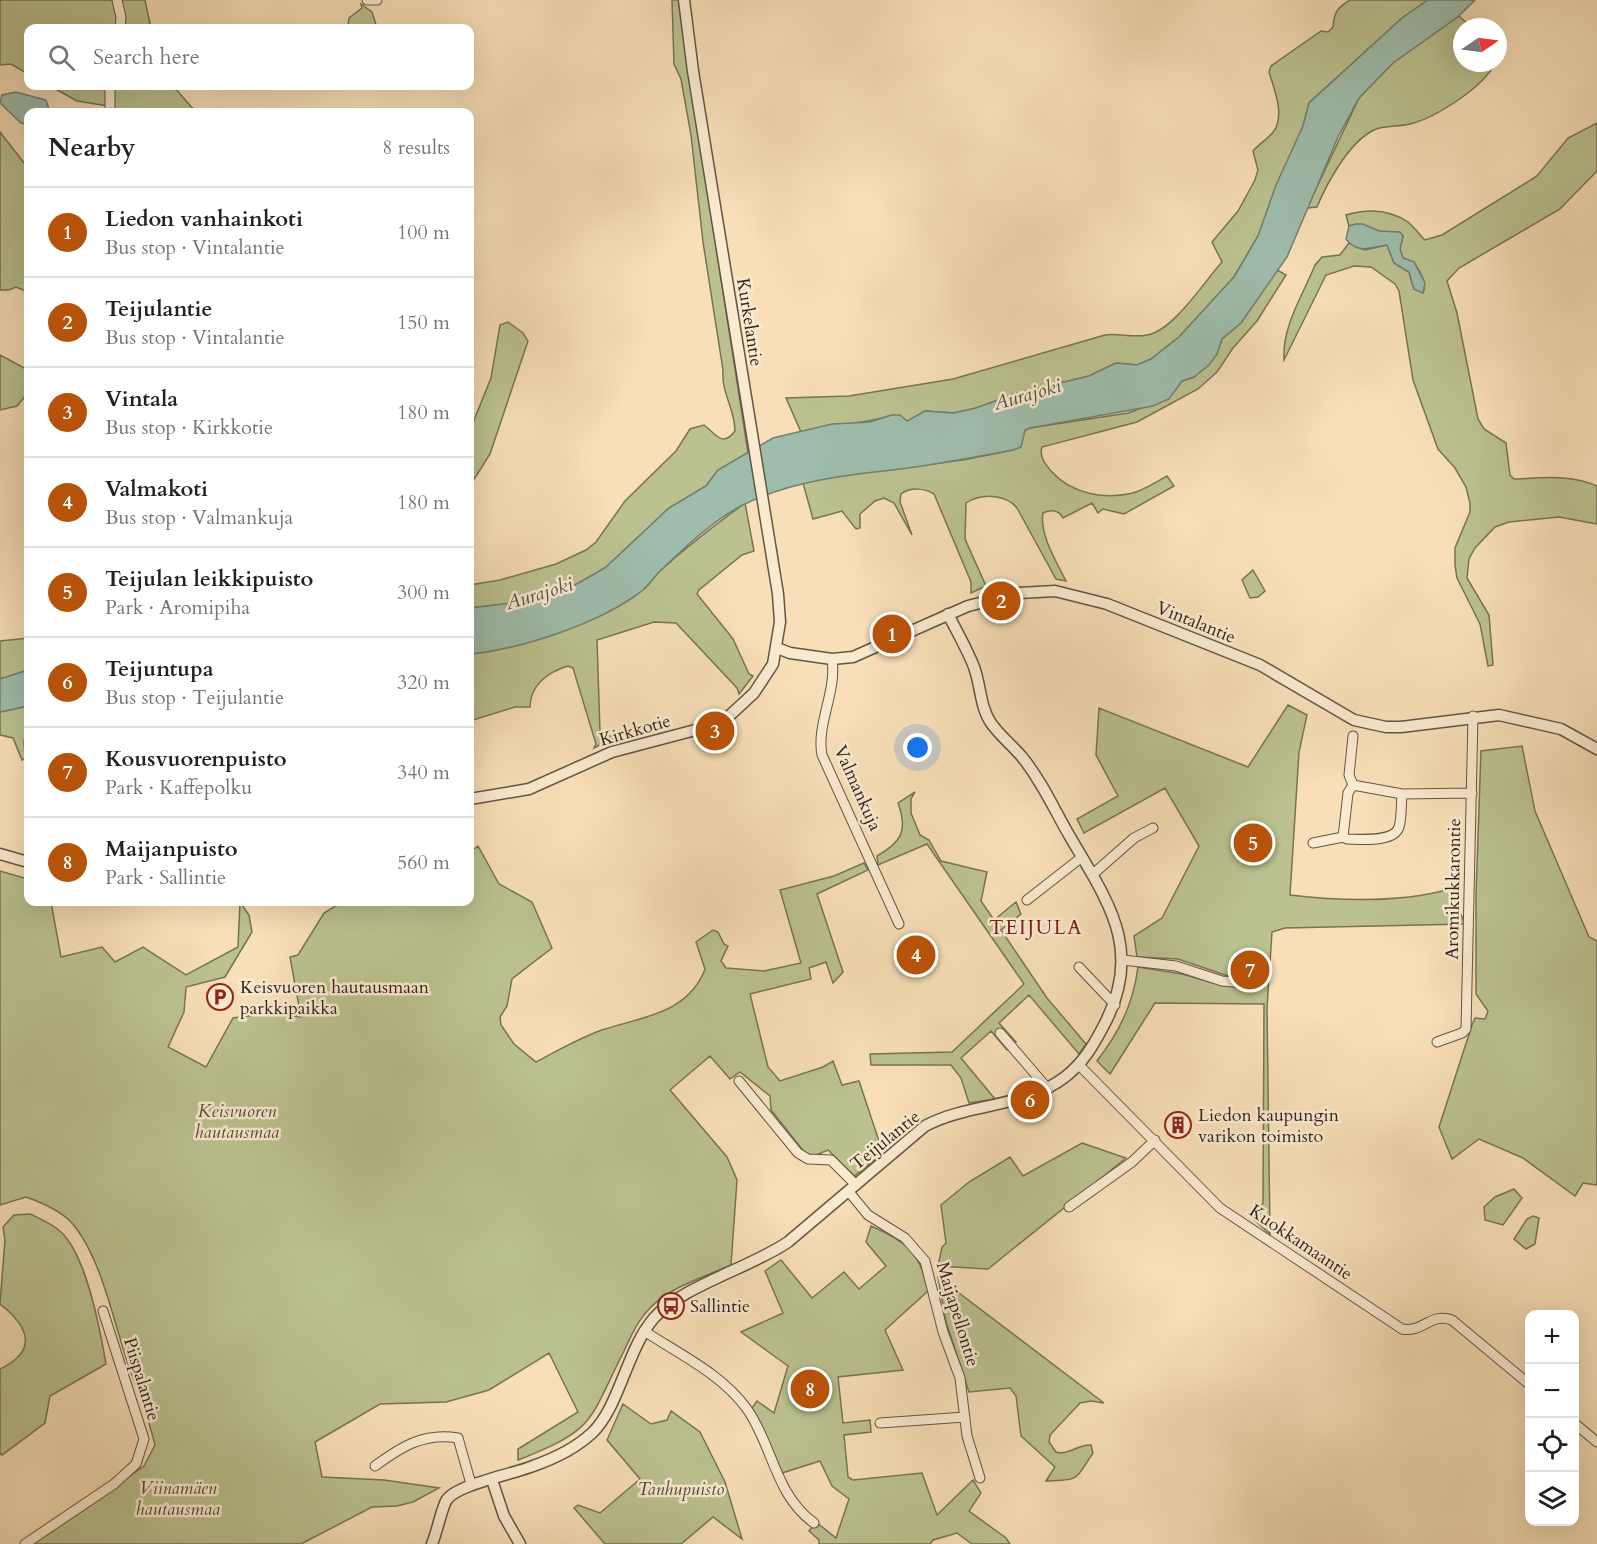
<!DOCTYPE html>
<html lang="en">
<head>
<meta charset="utf-8">
<style>
  body { margin:0; font-family:Cardo,serif; background:#f2f2f2; color:#222 }
  .controls { position:absolute; right:18px; bottom:18px; display:grid; overflow:hidden; border-radius:12px; box-shadow:0 6px 24px #0002 }
  .controls button { width:54px; height:54px; display:grid; place-items:center; padding:0; border:0; border-bottom:2px solid #e0e0e0; background:#fff; color:#222; font:30px sans-serif }
  .compass { position:absolute; left:1453px; top:18px; width:54px; height:54px; border-radius:50%; background:#fff; box-shadow:0 6px 24px #0002; rotate:77deg }
  .you { position:absolute; left:918px; top:748px; width:21px; height:21px; margin:-15px; border:4px solid #fff; border-radius:50%; background:#1a73e8; box-shadow:0 0 0 9px #1a73e833 }
  .badge { display:grid; place-items:center; width:39px; height:39px; border-radius:50%; background:#b45309; color:#fff; font-size:20px; font-weight:700 }
  .pin { position:absolute; translate:-50% -50%; border:3px solid #fff; box-shadow:0 2px 6px #0006 }
  .list { margin:0; padding:0; list-style:none }
  h2 { display:flex; justify-content:space-between; align-items:center; height:78px; margin:0; padding:0 24px; font-size:26px }
  h2 small { font-size:20px; font-weight:400; color:#767676 }
  .list li { display:grid; grid-template-columns:39px 1fr auto; gap:18px; align-items:center; box-sizing:border-box; height:90px; padding:0 24px; border-top:2px solid #e0e0e0 }
  .list b { display:block; font-size:22px; white-space:nowrap }
  .list p { margin:0; font-size:20px; white-space:nowrap; color:#767676 }
  .list em { font-size:20px; font-style:normal; color:#767676 }
  .icon { flex:none; width:33px; height:33px; fill:none; stroke:currentColor; stroke-width:2; stroke-linecap:round; stroke-linejoin:round }
  .map { position:relative; flex:none; width:1597px; height:1544px; overflow:hidden }
  .search { position:absolute; background:#fff; box-shadow:0 6px 24px #0002; left:24px; top:24px; width:450px; height:66px; display:flex; align-items:center; gap:15px; box-sizing:border-box; padding:0 21px; border-radius:12px; color:#767676; font-size:22px }
  .panel { position:absolute; background:#fff; box-shadow:0 6px 24px #0002; left:24px; top:108px; width:450px; height:798px; border-radius:12px }
  .map>svg:first-child { display:block }
</style>
</head>
<body>
<div class="map">
<svg width="1597" height="1544" viewBox="0 0 1597 1544">
  <rect width="100%" height="100%" fill="#f8dfb7"/>
  <filter id="stains"><feTurbulence type="fractalNoise" baseFrequency=".00333" numOctaves="4"/><feColorMatrix values="0 0 0 0 .2 0 0 0 0 .09 0 0 0 0 .02 0 0 0 .5 -.17"/></filter>
  <radialGradient id="worn" r=".72"><stop offset=".6" stop-color="#630" stop-opacity="0"/><stop offset="1" stop-color="#630" stop-opacity=".3"/></radialGradient>
  <!-- green -->
  <path fill="#bbc290" stroke="#777456" stroke-width="1.5" d="M0,0H145L151,28H28V74L11,64L0,65Z
    M672,0H680L684,40L748,453L718,470L706,486L669,508L605,568L568,589L512,603L470,608V585L500,580L556,564L586,550L596,542L625,501L676,451L690,429L704,425C716,434 722,448 735,431C735,409 721,393 723,370L703,242L691,135L681,79L674,64Z
    M1350,0H1428L1402,18L1309,103L1303,126L1258,236L1234,277L1179,337L1151,359L1137,365L1116,363L1089,376L1015,394L976,408L954,413L925,411L907,422L892,415C862,425 831,424 801,432L786,398L849,396L953,379L1105,335C1118,333 1134,338 1147,335C1173,331 1204,282 1222,262L1212,242L1238,211L1255,180L1258,170L1253,151C1259,144 1269,138 1274,131C1285,114 1274,89 1269,72L1271,66L1321,31L1328,32L1333,27C1334,12 1337,8 1350,0Z
    M361,4L372,12L377,28L348,27L349,18L362,8Z
    M1459,16L1471,27H1462V63H1495C1484,87 1435,118 1410,124C1399,127 1384,125 1374,130C1349,142 1327,183 1317,207L1307,208L1359,98L1393,63Z
    M50,86H173L196,112H115L114,107L77,101Z
    M1597,123V171L1560,209L1459,268L1447,281L1457,313L1478,419L1484,429L1506,443L1510,475L1514,479C1542,478 1571,474 1597,486V524L1559,517L1509,522L1495,527L1475,548L1469,559L1467,578L1489,615L1493,665L1488,666L1480,624L1457,578L1455,565V548L1470,512V503L1466,487L1455,468L1438,449L1413,380L1399,291L1395,284L1371,267L1354,266L1326,275L1284,360C1282,326 1303,295 1315,265L1322,257L1340,255L1349,243L1365,250L1387,245L1394,263L1409,272L1414,289L1423,293C1428,282 1419,271 1414,262L1403,258L1400,249L1403,236C1394,232 1386,234 1378,231C1367,227 1361,222 1349,226L1346,215C1366,209 1389,209 1408,222C1414,227 1419,234 1425,240L1442,235L1537,176L1568,138Z
    M0,132L28,168V292L16,287L9,290H0Z
    M1277,270L1286,275L1257,321L1233,348L1217,372L1198,389L1137,422L1042,447C1039,456 1045,464 1051,471C1071,494 1105,500 1133,493C1146,489 1156,482 1167,476L1174,486L1124,514L1103,509L1098,513L1092,503L1063,518C1059,510 1051,509 1043,513C1039,534 1057,563 1066,581L1056,579L1017,508C1006,494 981,493 966,503L965,539L986,586L971,593V582L934,494C924,488 910,487 901,494L900,502L912,535L894,503L884,498L875,501L860,514V528L856,529L842,511L813,519L803,483L819,478L963,460L1013,450L1021,446L1025,430L1030,428L1128,413L1169,398L1182,381L1194,377L1217,354L1222,339L1241,323Z
    M508,322L523,333L528,341L490,454L470,486V430L491,378L500,325Z
    M0,355L28,370V393L17,406L0,410Z
    M745,503L754,551L742,555L699,590L697,594L733,639L749,674L753,676L739,694L737,688L676,623L654,622L597,640L600,732L606,736H617L594,748L596,744L573,668L568,666C548,672 530,685 530,707H515L470,721V654C520,649 605,622 644,589C650,584 654,577 659,572C686,547 715,525 745,503Z
    M1253,570L1265,591L1258,597L1250,598L1242,580Z
    M28,638V670L0,679V641Z
    M1288,705L1307,715L1299,752L1290,895C1341,901 1400,903 1450,889L1465,924L1285,928L1272,932L1267,1008L1270,1234L1252,1218L1263,1203L1264,1004L1155,1003L1110,1074L1097,1061C1120,1031 1133,1004 1138,967L1182,974L1225,986L1228,976L1178,959L1137,957L1134,936L1162,918L1199,846L1165,788L1084,833L1077,819L1118,796L1096,755L1099,708L1248,767Z
    M28,706V736L24,740L25,758L22,760L13,738L0,735V712Z
    M1522,746L1535,811L1589,937L1597,941V1185L1583,1183L1575,1196L1523,1158L1479,1139L1452,1159L1439,1127L1472,1025L1475,1018L1485,1019L1488,1011L1476,994V895L1481,751Z
    M915,792L911,799V813L920,835L929,840L941,861L987,872L981,901L994,920L1016,902L1021,914L1001,930L1047,998L1086,1044L1079,1054L1029,995L999,1023L1016,1042L1007,1050L991,1031L961,1058L995,1099L969,1103L961,1078L951,1065H871L870,1054L952,1052L1024,984L927,844L878,865L877,856C902,842 908,830 898,803Z
    M478,846L499,884L532,902L552,948L512,979L507,1006L500,1017L501,1025L514,1044L536,1062C557,1051 579,1038 602,1030C641,1017 688,1014 705,969L696,942L713,930L718,932L724,944L728,946L721,961L726,968L764,971L801,963L780,890L834,876L864,863L868,870L817,894L843,972L833,983L826,962L809,968L811,979L750,994L768,1067L780,1081L823,1067L833,1061L842,1085L859,1081L881,1147V1155L854,1176L828,1150L814,1156L805,1153L771,1110L770,1096L740,1072L730,1079L710,1056L670,1090L727,1157L737,1180L731,1265C704,1277 670,1287 650,1308C638,1320 631,1336 624,1351C588,1422 597,1429 518,1460V1449L578,1412L549,1353L489,1390L446,1402L380,1404L315,1442L322,1477L384,1480L439,1488L413,1502L397,1506L372,1507L301,1544H32L144,1466L155,1445C148,1415 136,1387 126,1358C113,1318 101,1261 76,1228C65,1212 43,1203 26,1197L0,1205V871L28,879V902H51L61,957L102,947L115,962L143,947L186,975L238,947L240,902L249,915L252,932L225,977L186,987L184,1012L168,1047L206,1067L233,1018L287,1011L290,1015L301,1017L290,957L298,955L324,913L342,902H470V852Z
    M1082,1143L1126,1158L988,1269L938,1266L942,1247L946,1243L941,1205L969,1182L1010,1157L1023,1176Z
    M1514,1189L1522,1198L1503,1225L1485,1220L1484,1207L1495,1197Z
    M30,1214C41,1219 53,1224 62,1233C87,1258 100,1329 106,1364L50,1396L45,1423L2,1455L0,1454V1369C40,1350 27,1325 0,1304L5,1240L3,1227L14,1215Z
    M1533,1216L1539,1218L1535,1244L1526,1249L1514,1239L1527,1219Z
    M871,1226C906,1241 921,1253 928,1291L885,1330L903,1370L838,1377L843,1423L870,1420L871,1432L844,1435L848,1477L853,1480L922,1473L937,1515L973,1480L981,1493L969,1511L1006,1538L1010,1544H972L957,1533L933,1540L930,1544H819V1540L809,1531L816,1522L836,1538L849,1499L832,1486L820,1461L782,1473L752,1408L757,1401L774,1413L788,1366L741,1332L783,1313L765,1271L781,1260L812,1298L844,1272L859,1289L886,1266L866,1242Z
    M938,1277L1104,1403L1091,1401L1080,1403L1050,1435L1049,1442L1056,1452C1068,1456 1078,1444 1091,1445L1093,1453C1074,1481 1080,1480 1046,1481L1055,1467L1021,1436L1016,1396L1010,1388L969,1392L946,1322Z
    M623,1404L651,1424L667,1420L671,1411L700,1432L725,1482L742,1539L713,1517L681,1544H605L574,1508L578,1505L600,1513L640,1479L607,1440Z"/>
  <!-- water -->
  <path fill="#9ebdac" stroke="#738072" stroke-width="1.5" d="M1428,0H1475L1459,16L1393,63L1359,98L1338,137L1287,257L1241,323L1222,339L1217,354L1209,365L1194,377L1182,381L1169,399L1153,406L1030,428L1025,430L1021,447L1013,450C976,457 939,464 901,469C848,475 796,480 747,503C716,517 682,550 658,573C653,578 649,585 643,590C598,624 525,648 470,654V608L512,603L568,589L605,568L669,508L706,486L718,470L773,438L832,424L870,422L892,415H900L907,421L925,411L954,413L976,408L1015,394L1089,376L1116,363L1137,365L1151,359L1179,337L1234,277L1258,236L1276,185L1303,126L1309,103L1402,18Z
    M16,92L46,100L50,112H28V125L21,123L0,103L2,95Z
    M1356,224H1363L1379,231L1400,232L1403,236L1400,249L1403,258L1414,262L1425,283L1423,293L1414,289L1409,272L1394,263L1387,245C1371,247 1358,255 1346,239L1349,226Z
    M28,670V706L0,712V679Z"/>
  <g fill="none" stroke-linecap="round" stroke-linejoin="round">
    <defs>
      <path id="minor" d="M117,0L121,17L120,28
        M367,0H377
        M110,86V112
        M832,659C837,692 816,724 822,755L899,924
        M1353,736L1349,775L1353,785
        M1402,794L1353,785L1348,793L1343,837L1347,839C1359,839 1394,843 1399,827C1402,817 1401,804 1402,794L1472,793
        M1313,843L1343,837
        M1092,875L1134,838L1153,828
        M1027,900L1082,857
        M1123,960L1176,966L1222,981L1245,983
        M1079,967L1115,1005
        M1000,1033L1048,1089
        M1437,1042L1462,1033L1466,1029L1473,716
        M1079,1065L1220,1208L1402,1329C1423,1333 1431,1312 1452,1320L1530,1385
        M739,1081L798,1153L808,1159L831,1160L856,1185
        M849,1192L868,1215L905,1238L925,1261L943,1332L960,1378L967,1436L980,1478
        M1069,1207L1132,1162L1155,1140
        M644,1331C679,1354 722,1374 747,1409C773,1446 775,1495 814,1523
        M880,1423L965,1417
        M1574,1423L1597,1442
        M375,1466C401,1447 424,1432 458,1438L471,1484
        M25,1544L114,1484L136,1464L144,1439L103,1311"/>
      <path id="tertiary" d="M777,648L790,653L832,659L853,657L968,606L1019,593L1055,591L1107,604L1260,665L1354,720L1386,727H1401L1499,715L1561,729L1597,749
        M470,799L529,789L612,752L703,728L728,717L754,693L773,664L780,622L778,594L693,71L684,0
        M0,854L28,862
        M492,1480L504,1516L520,1544
        M432,1544C437,1532 441,1511 446,1501C454,1485 514,1474 533,1466C553,1459 577,1447 592,1433C619,1408 627,1349 654,1318C682,1286 750,1268 788,1242L925,1126C970,1102 1023,1109 1065,1077C1083,1063 1093,1046 1103,1027C1145,950 1108,902 1069,835C1054,809 1041,780 1022,757C1012,745 1000,736 991,723C980,707 981,686 974,667C967,649 957,632 948,614"/>
    </defs>
    <!-- minor casing -->
    <use href="#minor" stroke="#645442" stroke-width="11"/>
    <!-- tertiary casing -->
    <use href="#tertiary" stroke="#645442" stroke-width="13"/>
    <!-- minor -->
    <use href="#minor" stroke="#faead0" stroke-width="9"/>
    <!-- tertiary -->
    <use href="#tertiary" stroke="#faead0" stroke-width="10"/>
  </g>
  <!-- icons -->
  <defs>
    <symbol id="parking-ring" viewBox="-11 -11 22 22"><circle r="9.5" fill="#faead0" stroke="#8f2418" stroke-width="1.5"/><path d="M-3.5-5.5H1a3.5 3.5 0 0 1 0 7H-1V5.5H-3.5ZM-1-3.4V-.6H.8a1.4 1.4 0 0 0 0-2.8Z" fill="#8f2418"/></symbol>
    <symbol id="building-ring" viewBox="-11 -11 22 22"><circle r="9.5" fill="#faead0" stroke="#8f2418" stroke-width="1.5"/><path d="M-4-6H4V6H1V3H-1V6H-4ZM-2.5-4.3h1.7v1.8h-1.7ZM.8-4.3h1.7v1.8H.8ZM-2.5-1h1.7V.8h-1.7ZM.8-1h1.7V.8H.8Z" fill="#8f2418"/></symbol>
    <symbol id="bus-ring" viewBox="-11 -11 22 22"><circle r="9.5" fill="#faead0" stroke="#8f2418" stroke-width="1.5"/><path d="M-5-6H5V4H4V6H2V4H-2V6H-4V4H-5ZM-3.5-4V0h7V-4ZM-3.5 1.2v1.5H-2V1.2ZM2 1.2v1.5H3.5V1.2Z" fill="#8f2418"/></symbol>
  </defs>
  <g fill-rule="evenodd">
    <use href="#parking-ring" x="205" y="982" width="30" height="30"/>
    <use href="#building-ring" x="1163" y="1110" width="30" height="30"/>
    <use href="#bus-ring" x="656" y="1291" width="30" height="30"/>
  </g>
  <g text-anchor="middle" stroke-width="5" stroke-linejoin="round" paint-order="stroke">
    <!-- street labels -->
    <g font-size="18" fill="#33251b" stroke="#faead0">
      <text transform="translate(750 322) rotate(81)" y="6">Kurkelantie</text>
      <text transform="translate(1196 622) rotate(22)" y="6">Vintalantie</text>
      <text transform="translate(635 730) rotate(-16)" y="6">Kirkkotie</text>
      <text transform="translate(858 788) rotate(66)" y="6">Valmankuja</text>
      <text transform="translate(1453 889) rotate(-89)" y="6">Aromikukkarontie</text>
      <text transform="translate(885 1140) rotate(-39)" y="6">Teijulantie</text>
      <text transform="translate(1301 1242) rotate(34)" y="6">Kuokkamaantie</text>
      <text transform="translate(958 1314) rotate(73)" y="6">Maijapellontie</text>
      <text transform="translate(142 1379) rotate(73)" y="6">Piispalantie</text>
    </g>
    <!-- poi labels -->
    <g font-size="18" fill="#33251b" stroke="#faead0" text-anchor="start">
      <text x="240" y="993">Keisvuoren hautausmaan<tspan x="240" dy="21">parkkipaikka</tspan></text>
      <text x="1198" y="1121">Liedon kaupungin<tspan x="1198" dy="21">varikon toimisto</tspan></text>
      <text x="690" y="1312">Sallintie</text>
    </g>
    <!-- park labels -->
    <g font-size="18" font-style="italic" fill="#554c38" stroke="#faead0">
      <text x="237" y="1117">Keisvuoren<tspan x="237" dy="21">hautausmaa</tspan></text>
      <text x="178" y="1494">Viinamäen<tspan x="178" dy="21">hautausmaa</tspan></text>
      <text x="681" y="1495">Tanhupuisto</text>
    </g>
    <!-- water labels -->
    <g font-size="20" font-style="italic" fill="#535346" stroke="#faead0">
      <text transform="translate(1027 394) rotate(-16)" y="7">Aurajoki</text>
      <text transform="translate(539 593) rotate(-17)" y="7">Aurajoki</text>
    </g>
    <!-- neighbourhood labels -->
    <g font-size="20" letter-spacing="1.5" fill="#7a1f14" stroke="#faead0">
      <text x="1036" y="934">TEIJULA</text>
    </g>
  </g>
  <rect width="100%" height="100%" filter="url(#stains)"/>
  <rect width="100%" height="100%" fill="url(#worn)"/>
</svg>
<div class="controls">
<button>+</button>
<button>−</button>
<button><svg class="icon" aria-label="locate" viewBox="0 0 24 24"><circle cx="12" cy="12" r="6"/><path d="M12 2v4M12 18v4M2 12h4M18 12h4"/></svg></button>
<button><svg class="icon" aria-label="layers" viewBox="0 0 24 24"><path d="M12 4l9 5-9 5-9-5zM3 14l9 5 9-5"/></svg></button>
</div>
<svg class="compass" viewBox="-18 -18 36 36"><path d="M0-13l5 13h-10z" fill="#e53935"/><path d="M0 13l5-13h-10z" fill="#767676"/></svg>
<div class="you"></div>
<div class="pin badge" style="left:892px;top:634px">1</div>
<div class="pin badge" style="left:1001px;top:601px">2</div>
<div class="pin badge" style="left:715px;top:731px">3</div>
<div class="pin badge" style="left:916px;top:955px">4</div>
<div class="pin badge" style="left:1253px;top:843px">5</div>
<div class="pin badge" style="left:1030px;top:1100px">6</div>
<div class="pin badge" style="left:1250px;top:970px">7</div>
<div class="pin badge" style="left:810px;top:1389px">8</div>
<div class="search"><svg class="icon" aria-label="search" viewBox="0 0 24 24"><circle cx="10" cy="10" r="6"/><path d="M15 15l6 6"/></svg>Search here</div>
<section class="panel">
<h2>Nearby<small>8 results</small></h2>
<ul class="list">
<li><span class="badge">1</span><div><b>Liedon vanhainkoti</b><p>Bus stop · Vintalantie</p></div><em>100 m</em></li>
<li><span class="badge">2</span><div><b>Teijulantie</b><p>Bus stop · Vintalantie</p></div><em>150 m</em></li>
<li><span class="badge">3</span><div><b>Vintala</b><p>Bus stop · Kirkkotie</p></div><em>180 m</em></li>
<li><span class="badge">4</span><div><b>Valmakoti</b><p>Bus stop · Valmankuja</p></div><em>180 m</em></li>
<li><span class="badge">5</span><div><b>Teijulan leikkipuisto</b><p>Park · Aromipiha</p></div><em>300 m</em></li>
<li><span class="badge">6</span><div><b>Teijuntupa</b><p>Bus stop · Teijulantie</p></div><em>320 m</em></li>
<li><span class="badge">7</span><div><b>Kousvuorenpuisto</b><p>Park · Kaffepolku</p></div><em>340 m</em></li>
<li><span class="badge">8</span><div><b>Maijanpuisto</b><p>Park · Sallintie</p></div><em>560 m</em></li>
</ul>
</section>
</div>
</body>
</html>
